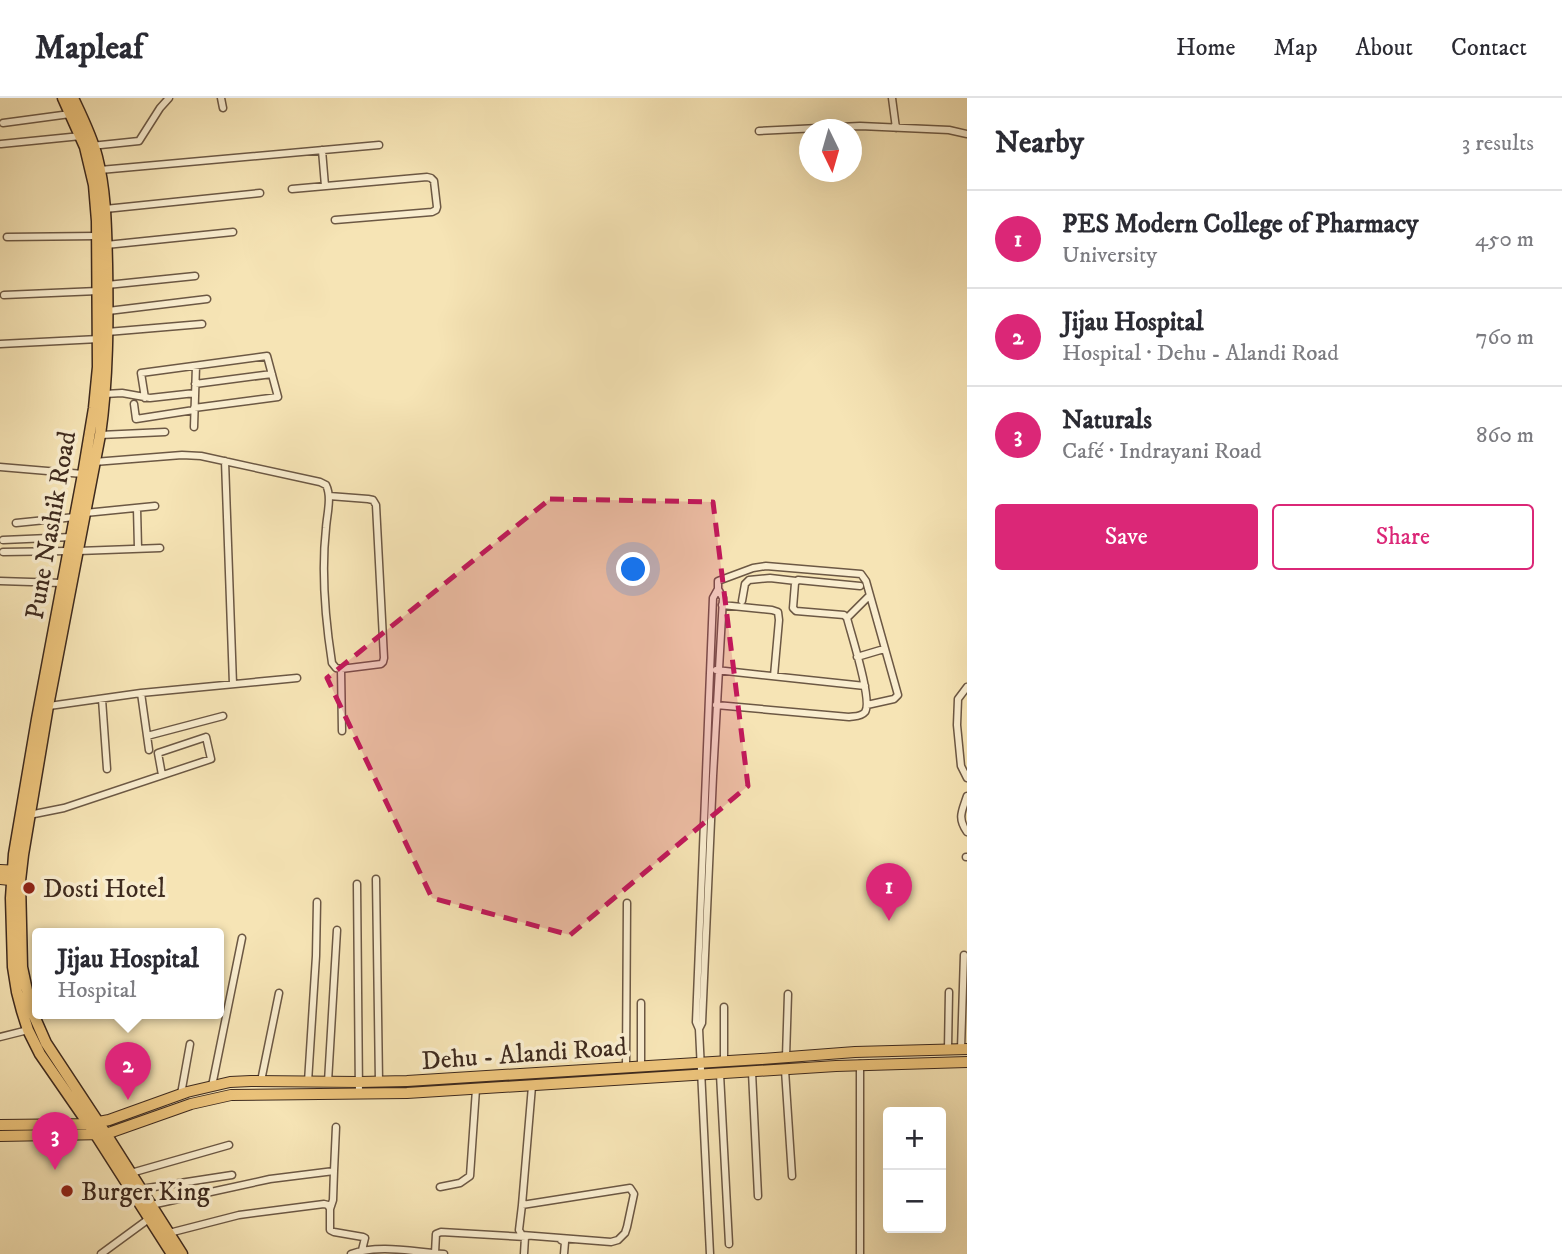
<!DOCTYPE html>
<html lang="en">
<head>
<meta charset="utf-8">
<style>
  body { margin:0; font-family:"IM FELL DW Pica",serif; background:#f7f7f7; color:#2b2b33 }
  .controls { position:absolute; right:21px; bottom:21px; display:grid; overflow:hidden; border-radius:7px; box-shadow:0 7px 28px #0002 }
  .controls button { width:63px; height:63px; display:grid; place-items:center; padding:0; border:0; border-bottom:2px solid #e1e1e2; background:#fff; color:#2b2b33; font:35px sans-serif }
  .compass { position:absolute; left:799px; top:21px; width:63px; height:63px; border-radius:50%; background:#fff; box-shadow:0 7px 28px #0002; rotate:175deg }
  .you { position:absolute; left:634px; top:472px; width:24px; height:24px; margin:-18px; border:5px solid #fff; border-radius:50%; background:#1a73e8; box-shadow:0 0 0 10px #1a73e833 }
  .badge { display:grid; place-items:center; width:46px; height:46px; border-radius:50%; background:#db2777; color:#fff; font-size:23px; font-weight:700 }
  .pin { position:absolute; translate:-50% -58px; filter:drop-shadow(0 2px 4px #0008) }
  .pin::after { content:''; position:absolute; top:37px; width:24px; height:21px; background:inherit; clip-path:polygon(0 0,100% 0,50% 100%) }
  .popup { position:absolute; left:32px; top:830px; width:192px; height:91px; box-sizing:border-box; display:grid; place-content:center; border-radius:7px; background:#fff; filter:drop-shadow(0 2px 5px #0005); font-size:23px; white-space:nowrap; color:#7c7c81 }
  .popup b { font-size:26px; color:#2b2b33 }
  .popup::after { content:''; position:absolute; left:50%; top:100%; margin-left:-14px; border:14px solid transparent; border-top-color:#fff }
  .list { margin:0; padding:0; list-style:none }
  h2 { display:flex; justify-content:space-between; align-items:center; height:91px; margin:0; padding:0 28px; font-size:30px }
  h2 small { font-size:23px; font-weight:400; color:#7c7c81 }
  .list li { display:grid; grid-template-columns:46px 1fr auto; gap:21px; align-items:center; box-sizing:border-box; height:98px; padding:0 28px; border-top:2px solid #e1e1e2 }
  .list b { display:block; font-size:26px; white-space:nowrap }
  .list p { margin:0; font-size:23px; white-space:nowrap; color:#7c7c81 }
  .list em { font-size:23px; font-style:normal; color:#7c7c81 }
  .actions { display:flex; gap:14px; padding:21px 28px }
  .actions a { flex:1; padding:16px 0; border:2px solid #db2777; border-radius:7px; text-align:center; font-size:24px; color:#db2777 }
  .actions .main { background:#db2777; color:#fff }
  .map { position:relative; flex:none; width:967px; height:1156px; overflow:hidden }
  header { display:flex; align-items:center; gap:42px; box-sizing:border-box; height:98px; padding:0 35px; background:#fff; border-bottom:2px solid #e1e1e2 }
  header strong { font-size:33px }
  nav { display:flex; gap:38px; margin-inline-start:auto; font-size:24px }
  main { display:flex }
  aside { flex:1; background:#fff }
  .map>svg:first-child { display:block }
</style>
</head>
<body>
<header>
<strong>Mapleaf</strong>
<nav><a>Home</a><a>Map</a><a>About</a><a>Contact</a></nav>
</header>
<main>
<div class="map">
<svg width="967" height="1156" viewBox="0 0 967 1156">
  <rect width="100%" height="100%" fill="#f6e4b5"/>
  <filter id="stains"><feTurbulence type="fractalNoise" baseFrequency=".00286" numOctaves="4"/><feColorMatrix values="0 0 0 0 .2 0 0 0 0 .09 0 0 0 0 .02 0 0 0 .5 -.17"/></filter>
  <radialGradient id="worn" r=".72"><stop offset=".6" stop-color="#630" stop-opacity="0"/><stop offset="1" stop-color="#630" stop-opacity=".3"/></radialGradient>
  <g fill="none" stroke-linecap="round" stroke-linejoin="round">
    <defs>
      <path id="minor" d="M221,0L223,10
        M892,0L896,30
        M3,25L70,16
        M759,33L860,28L949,32L967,36
        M1,46L81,38
        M91,48L139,43L160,10L169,0
        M322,52L325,88
        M100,72L379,47
        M292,91L427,79L431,80L434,83L437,109L436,112L432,114L335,122
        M105,111L260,95
        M7,139L97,138
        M106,147L233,134
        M107,187L195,178
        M4,197L98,193
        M108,213L207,201
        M107,234L202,226
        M0,246L99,241
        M195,286L272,276
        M105,296L122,295L150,300L195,295
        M145,300L141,275L267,258L278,299L194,310
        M134,306L136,321L194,312
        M194,329L196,268
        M100,337L165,334
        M225,363L233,586
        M94,364L182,357L201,358L320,384L326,387C332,399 327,416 326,430C321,475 325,520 332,565L336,570L341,571L381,566L383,564L384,560L376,407L373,402L368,401L329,398
        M0,369L83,376
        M137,410L138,450
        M85,415L155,408
        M16,425L75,419
        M3,442L72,439
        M78,453L160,450
        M3,454L69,453
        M0,483L62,485
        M742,503L745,486L749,482L770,480L796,483
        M722,507L772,512L778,514L779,522L774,578
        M847,520L869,498
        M857,559L884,551
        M341,571L342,633
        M716,572L865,588
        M967,589L958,601L957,627L961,668L967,680
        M141,595L149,652
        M102,601L107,671
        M716,607L849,619C854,618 861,619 865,614C873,603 851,536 847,520L844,517L796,513L793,510L795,485L798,482L860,488
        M49,608L141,595L297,580
        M147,638L223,618
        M967,698C962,713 957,720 967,734
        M29,717L64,710L211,661L206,639L158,655L162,677
        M966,759H967
        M376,781L379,984
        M357,786L359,996
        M641,905V968
        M699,931L702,925L713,678L723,500L718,491V483L753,470L766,468L861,476L866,483L898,597L894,601L867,607
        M0,939L28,932
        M948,951L949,894
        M961,951L964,857
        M786,959L788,896
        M724,963V909
        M860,966V1156
        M626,970L627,805
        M785,972L792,1078
        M752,974L758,1098
        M720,976L729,1146
        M261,983L279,895
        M308,984L316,858L317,804
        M328,984L337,832
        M212,988L242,840
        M181,996L190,946
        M334,1073L336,1029
        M131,1075L229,1047
        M440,1089L460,1085L470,1078L476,991
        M141,1091L232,1077
        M151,1107L270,1081L334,1073L333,1102L330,1111
        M522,1107L519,1132L522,1137L611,1144L618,1142L625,1135L627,1129L634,1096L630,1090L522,1107L532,988
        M169,1135L239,1117L324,1106L328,1107L330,1111V1132L334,1134L363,1139L365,1140L362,1152
        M561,1142L565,1144L564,1156
        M435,1155L436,1136L441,1134L526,1139
        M101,1156L150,1120
        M351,1156C380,1146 413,1154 444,1156
        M524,1156L525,1139
        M710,1156L699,931L696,924L713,500L718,491"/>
      <path id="primary" d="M0,772L20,773
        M0,781L20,783
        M0,1027L89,1026L109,1022L187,994L230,984L251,983L359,984L407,983L761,961L855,954L967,951
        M0,1038L106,1036L191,1006L231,997L407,995L836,968L967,964"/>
      <path id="trunk" d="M63,0L85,49L94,87L97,123L98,269L94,310L83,376L37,621L14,756L11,800L13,869L17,894L22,913L28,932L40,956L96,1037L172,1156
        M73,0C82,19 92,39 97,59C106,94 106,130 107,166C108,223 108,281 100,337L48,608L23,757L20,783L22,869L31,911L46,945L106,1036L182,1156"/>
    </defs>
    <!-- minor casing -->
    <use href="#minor" stroke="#6c5844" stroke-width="9"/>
    <!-- primary casing -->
    <use href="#primary" stroke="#3e2a1e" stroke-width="12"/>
    <!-- trunk casing -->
    <use href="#trunk" stroke="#3e2a1e" stroke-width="13"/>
    <!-- minor -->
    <use href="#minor" stroke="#f9edcf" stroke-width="6"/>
    <!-- primary -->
    <use href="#primary" stroke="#ebc27a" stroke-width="10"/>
    <!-- trunk -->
    <use href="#trunk" stroke="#ebc27a" stroke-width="10"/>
  </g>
  <!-- marked area -->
  <path fill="#c2185b" fill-opacity="0.2" stroke="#c2185b" stroke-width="5" stroke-dasharray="14 9" stroke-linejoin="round" d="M550,401L713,404L748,688L570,837L432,800L327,580Z"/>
  <!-- markers -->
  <g fill="#8f2418" stroke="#f9edcf" stroke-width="2.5">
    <circle cx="29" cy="790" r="7"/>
    <circle cx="67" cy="1093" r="7"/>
  </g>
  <g text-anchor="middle" stroke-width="7" stroke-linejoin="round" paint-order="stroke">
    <!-- street labels -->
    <g font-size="26" fill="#3e2a1e" stroke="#f9edcf">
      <text transform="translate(50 427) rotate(-80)" y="9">Pune Nashik Road</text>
      <text transform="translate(524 955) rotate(-4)" y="9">Dehu - Alandi Road</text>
    </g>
    <!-- poi labels -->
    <g font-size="26" fill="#3e2a1e" stroke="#f9edcf" text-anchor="start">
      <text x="43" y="799">Dosti Hotel</text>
      <text x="81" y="1102">Burger King</text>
    </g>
  </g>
  <rect width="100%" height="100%" filter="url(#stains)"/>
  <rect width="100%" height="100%" fill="url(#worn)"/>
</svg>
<div class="controls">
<button>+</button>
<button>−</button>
</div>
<svg class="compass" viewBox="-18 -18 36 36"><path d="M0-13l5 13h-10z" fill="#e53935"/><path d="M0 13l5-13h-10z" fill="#7c7c81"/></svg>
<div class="you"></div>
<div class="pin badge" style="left:889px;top:823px">1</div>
<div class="pin badge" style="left:128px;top:1002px">2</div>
<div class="popup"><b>Jijau Hospital</b>Hospital</div>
<div class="pin badge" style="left:55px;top:1072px">3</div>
</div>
<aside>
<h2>Nearby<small>3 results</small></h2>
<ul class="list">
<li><span class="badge">1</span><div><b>PES Modern College of Pharmacy</b><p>University</p></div><em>450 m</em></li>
<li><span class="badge">2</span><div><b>Jijau Hospital</b><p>Hospital · Dehu - Alandi Road</p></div><em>760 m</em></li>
<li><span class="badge">3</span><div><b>Naturals</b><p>Café · Indrayani Road</p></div><em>860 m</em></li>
</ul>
<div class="actions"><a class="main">Save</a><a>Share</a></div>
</aside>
</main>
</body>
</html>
